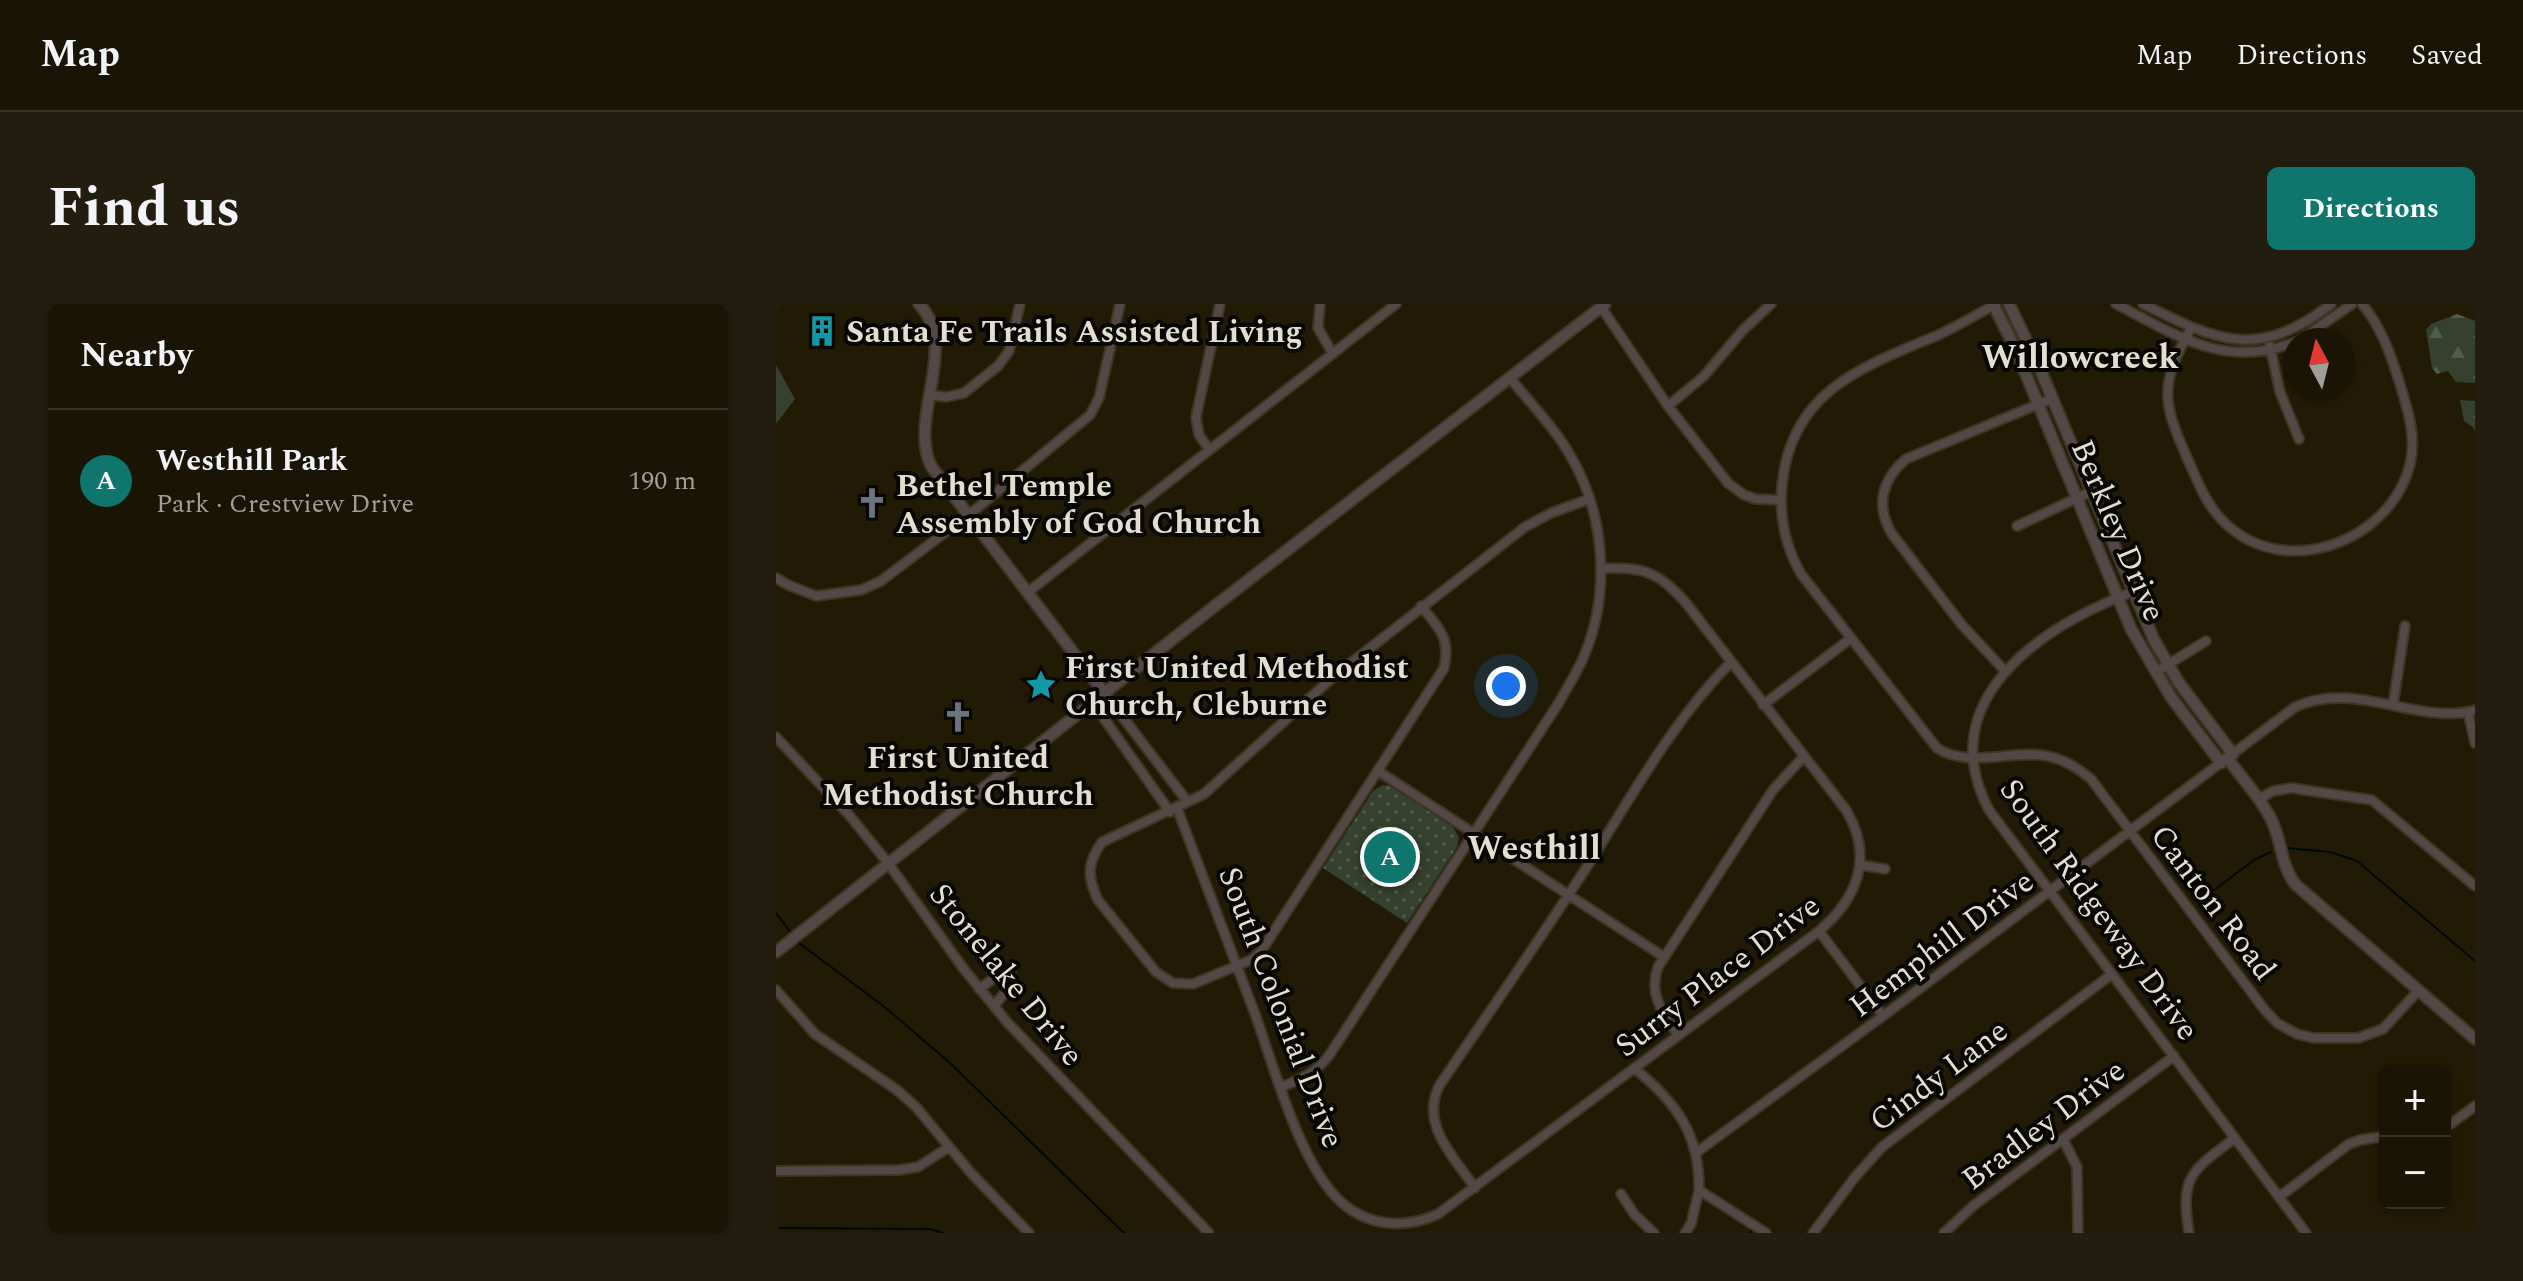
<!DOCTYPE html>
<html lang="en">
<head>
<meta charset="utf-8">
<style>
  body { margin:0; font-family:Spectral,serif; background:#221d0e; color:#f1f3f6 }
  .controls { position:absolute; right:24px; bottom:24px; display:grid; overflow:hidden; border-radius:12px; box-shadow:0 2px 6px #0004 }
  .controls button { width:72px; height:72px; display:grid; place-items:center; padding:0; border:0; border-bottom:2px solid #373326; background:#191404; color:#f1f3f6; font:40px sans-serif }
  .compass { position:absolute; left:1507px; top:24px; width:72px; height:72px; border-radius:50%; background:#191404; box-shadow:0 2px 6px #0004; rotate:353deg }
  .you { position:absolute; left:730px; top:382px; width:28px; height:28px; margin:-20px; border:6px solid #fff; border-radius:50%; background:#1a73e8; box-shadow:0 0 0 12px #1a73e833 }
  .badge { display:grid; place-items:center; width:52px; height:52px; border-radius:50%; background:#0f766e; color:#fff; font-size:26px; font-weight:700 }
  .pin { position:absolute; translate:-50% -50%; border:4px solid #fff; box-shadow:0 2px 8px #0006 }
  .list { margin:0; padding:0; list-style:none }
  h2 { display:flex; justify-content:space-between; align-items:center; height:104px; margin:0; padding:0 32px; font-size:34px }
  h2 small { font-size:26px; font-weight:400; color:#9f9e9a }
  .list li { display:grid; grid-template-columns:52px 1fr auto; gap:24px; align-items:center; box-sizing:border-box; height:144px; padding:0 32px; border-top:2px solid #373326 }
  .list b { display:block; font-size:30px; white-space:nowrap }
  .list p { margin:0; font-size:26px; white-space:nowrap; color:#9f9e9a }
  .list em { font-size:26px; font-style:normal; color:#9f9e9a }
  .map { position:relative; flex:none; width:1699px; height:929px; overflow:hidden; border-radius:12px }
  header { display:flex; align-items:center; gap:48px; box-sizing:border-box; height:112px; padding:0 40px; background:#191404; border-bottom:2px solid #373326 }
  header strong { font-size:38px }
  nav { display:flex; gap:44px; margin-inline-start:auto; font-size:28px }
  .intro { display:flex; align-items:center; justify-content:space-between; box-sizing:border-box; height:192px; padding:0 48px }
  h1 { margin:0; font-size:56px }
  .button { padding:20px 36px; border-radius:12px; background:#0f766e; color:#fff; font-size:28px; font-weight:700 }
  main { display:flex; gap:48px; padding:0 48px }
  aside { flex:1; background:#191404; border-radius:12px; box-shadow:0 2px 6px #0004 }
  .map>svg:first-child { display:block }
</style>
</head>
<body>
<header>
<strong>Map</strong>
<nav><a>Map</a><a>Directions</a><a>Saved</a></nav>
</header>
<div class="intro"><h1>Find us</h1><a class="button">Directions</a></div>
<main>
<aside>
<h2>Nearby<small></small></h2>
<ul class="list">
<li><span class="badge">A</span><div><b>Westhill Park</b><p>Park · Crestview Drive</p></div><em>190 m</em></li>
</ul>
</aside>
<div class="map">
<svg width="1699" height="929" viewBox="0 0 1699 929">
  <defs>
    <pattern id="forest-firs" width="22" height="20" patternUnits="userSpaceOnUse" patternTransform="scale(2)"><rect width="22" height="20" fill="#35412e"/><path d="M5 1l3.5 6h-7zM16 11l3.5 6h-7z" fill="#525c4b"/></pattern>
    <pattern id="park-dots" width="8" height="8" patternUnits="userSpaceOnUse" patternTransform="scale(2)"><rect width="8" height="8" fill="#35412e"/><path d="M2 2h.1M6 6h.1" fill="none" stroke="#525c4b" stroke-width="1.8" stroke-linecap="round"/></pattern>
  </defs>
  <rect width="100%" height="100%" fill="#211b05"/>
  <!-- grass -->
  <path fill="#35412e" d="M0,61L19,95L0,120Z"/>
  <!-- forest -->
  <path fill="url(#forest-firs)" d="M1681,10L1699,17V79L1680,78L1672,67L1661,70L1656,64L1650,26L1655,20Z
    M1684,96L1699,97V128L1697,123L1688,117Z"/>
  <!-- park -->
  <path fill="url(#park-dots)" d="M607,481L614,482L676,522L683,533L681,543L631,619L547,564L597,487Z"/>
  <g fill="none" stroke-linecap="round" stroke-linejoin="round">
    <!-- stream -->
    <path stroke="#000709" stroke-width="2" d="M1511,544L1554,548L1581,557L1699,657
      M1425,596L1478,556L1495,548
      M0,609L16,630
      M19,636L110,704L174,759L348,929
      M0,924L154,925L167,929
      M974,929L976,926"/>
    <defs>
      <path id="minor" d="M544,0L542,24L557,50
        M1220,0C1200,11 1180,23 1160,32C1085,63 1015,88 1006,181C1003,213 1009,242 1025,270L1161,444C1193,465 1236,445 1271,452C1288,455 1302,464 1315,475L1488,705L1501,719L1521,730L1538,734H1582L1607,725L1642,687
        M1340,0C1400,31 1449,66 1519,38
        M1367,0C1441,37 1482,57 1555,0
        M825,3L892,102L952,179L968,191L980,195L1004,196
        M1415,24C1383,82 1386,97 1412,156C1422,178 1430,201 1449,219C1509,277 1615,238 1634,160C1641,132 1631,103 1623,77C1614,48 1605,23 1586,0
        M1524,36L1576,0
        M1494,42L1504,88L1523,135
        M154,91L170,93L188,89L222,62L233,47L244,0
        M892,102L928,72L967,26L995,0
        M433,145L423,131L420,113L444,0
        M1241,222L1314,188
        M0,274L12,281L40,292L85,286L105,277L200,205L314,111L323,94L344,0
        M252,288L620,0
        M1356,288C1265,323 1155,396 1213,506L1530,929
        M645,302C663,324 675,334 668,364L486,646L477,655L417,680L397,679L380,668L322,596C311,573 311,559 326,538L428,490L557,373L749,223L775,209L813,195
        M1229,367L1186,321L1116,230C1099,202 1106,175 1130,155L1275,95
        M1380,368L1430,337
        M329,390L411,497
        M317,399L394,508
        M987,401L1074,335
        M1617,401L1629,322
        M1692,408L1699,439
        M0,433L73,511L112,559L187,664L231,718L433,929
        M602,467L888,653
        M1483,495L1497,487L1515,484L1596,496L1699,582
        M401,504C427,573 453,641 479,710C498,763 524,861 565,898C593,923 630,925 662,910L1043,627C1082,594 1098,552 1070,506L910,299C881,266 868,264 825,264
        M1084,561L1109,565
        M1043,627L1107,712
        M203,685L229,666L235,669L236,680L218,702
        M0,686L39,730L121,786L140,803L195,869L253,929
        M902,731C887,709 872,691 882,663L997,486L1028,452
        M858,764C900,798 924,830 923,886L990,929
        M505,783C526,775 541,768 554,750L782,400C791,384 801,369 808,352C835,288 829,210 794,151C778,123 754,99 734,74
        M1669,824L1699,802
        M1287,835L1301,863L1302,929
        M921,848L1107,712L1519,403C1578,375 1643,422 1699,406
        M0,867L122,866L142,863L173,843
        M699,884C678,853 644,821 663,782C714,707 765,634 814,558C857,490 897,417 954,359
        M845,890L859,911L878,929
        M1503,893L1573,840L1584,836L1609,832
        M909,929L915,920L923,886
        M1037,929L1079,873L1106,843L1336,670
        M1168,929L1197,902L1398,752
        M1413,929C1404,872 1415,867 1459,834"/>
      <path id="tertiary" d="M143,0C184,42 132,113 155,162L329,390
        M1217,0L1239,44L1355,325L1395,393L1445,459
        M1233,0L1264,65L1378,336L1403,379L1457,450
        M1451,454C1466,474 1484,493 1495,515C1506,536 1504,560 1519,580L1699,735
        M0,648L435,305L829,0"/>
    </defs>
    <!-- minor casing -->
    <use href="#minor" stroke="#3c3622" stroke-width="12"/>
    <!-- tertiary casing -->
    <use href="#tertiary" stroke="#3c3622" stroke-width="14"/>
    <!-- minor -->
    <use href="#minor" stroke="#544846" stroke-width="8"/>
    <!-- tertiary -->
    <use href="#tertiary" stroke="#544846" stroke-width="10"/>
  </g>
  <!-- icons -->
  <defs>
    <symbol id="building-bare" viewBox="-9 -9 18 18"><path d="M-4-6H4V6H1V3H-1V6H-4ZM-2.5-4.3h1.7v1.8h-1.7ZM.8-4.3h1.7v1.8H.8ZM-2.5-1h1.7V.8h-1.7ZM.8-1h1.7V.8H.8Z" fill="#0f9aa8" stroke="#080601" stroke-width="2.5" paint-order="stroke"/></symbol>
    <symbol id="church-bare" viewBox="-9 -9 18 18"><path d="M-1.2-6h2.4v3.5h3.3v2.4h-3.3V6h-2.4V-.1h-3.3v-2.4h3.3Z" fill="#6b7280" stroke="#080601" stroke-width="2.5" paint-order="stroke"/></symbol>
    <symbol id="sight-bare" viewBox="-9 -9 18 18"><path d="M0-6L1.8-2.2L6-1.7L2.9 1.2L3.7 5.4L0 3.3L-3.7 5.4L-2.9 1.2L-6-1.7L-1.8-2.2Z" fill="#0f9aa8" stroke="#080601" stroke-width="2.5" paint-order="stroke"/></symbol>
  </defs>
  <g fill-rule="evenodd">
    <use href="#building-bare" x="24" y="5" width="44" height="44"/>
    <use href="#church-bare" x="74" y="177" width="44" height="44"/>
    <use href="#sight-bare" x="243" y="359" width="44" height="44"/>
    <use href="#church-bare" x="160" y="391" width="44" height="44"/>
  </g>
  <g text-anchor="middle" stroke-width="8" stroke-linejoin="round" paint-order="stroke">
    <!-- poi labels -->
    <g font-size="32" font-weight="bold" fill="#e2dfd1" stroke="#080601" text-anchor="start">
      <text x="70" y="38">Santa Fe Trails Assisted Living</text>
      <text x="120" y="192">Bethel Temple<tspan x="120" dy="37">Assembly of God Church</tspan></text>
      <text x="289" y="374">First United Methodist<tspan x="289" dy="37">Church, Cleburne</tspan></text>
      <text x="182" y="464" text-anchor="middle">First United<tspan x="182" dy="37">Methodist Church</tspan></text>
    </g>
    <!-- street labels -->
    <g font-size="32" fill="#e2dfd1" stroke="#080601">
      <text transform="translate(1343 226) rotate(67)" y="11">Berkley Drive</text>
      <text transform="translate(1438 598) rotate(53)" y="11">Canton Road</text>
      <text transform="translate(1324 605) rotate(54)" y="11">South Ridgeway Drive</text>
      <text transform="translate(1165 639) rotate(-37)" y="11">Hemphill Drive</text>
      <text transform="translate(231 670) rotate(51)" y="11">Stonelake Drive</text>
      <text transform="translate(941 671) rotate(-37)" y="11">Surry Place Drive</text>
      <text transform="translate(506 703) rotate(69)" y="11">South Colonial Drive</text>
      <text transform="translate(1162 771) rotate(-37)" y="11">Cindy Lane</text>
      <text transform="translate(1267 820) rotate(-37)" y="11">Bradley Drive</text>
    </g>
    <!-- neighbourhood labels -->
    <g font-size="34" font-weight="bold" fill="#e2dfd1" stroke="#080601">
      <text x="1304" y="64">Willowcreek</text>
      <text x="758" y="555">Westhill</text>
    </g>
  </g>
</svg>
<div class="controls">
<button>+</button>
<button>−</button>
</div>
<svg class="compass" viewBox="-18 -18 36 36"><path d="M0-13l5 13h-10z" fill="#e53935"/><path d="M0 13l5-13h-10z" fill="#9f9e9a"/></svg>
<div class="you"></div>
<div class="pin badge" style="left:614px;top:553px">A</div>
</div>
</main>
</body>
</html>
